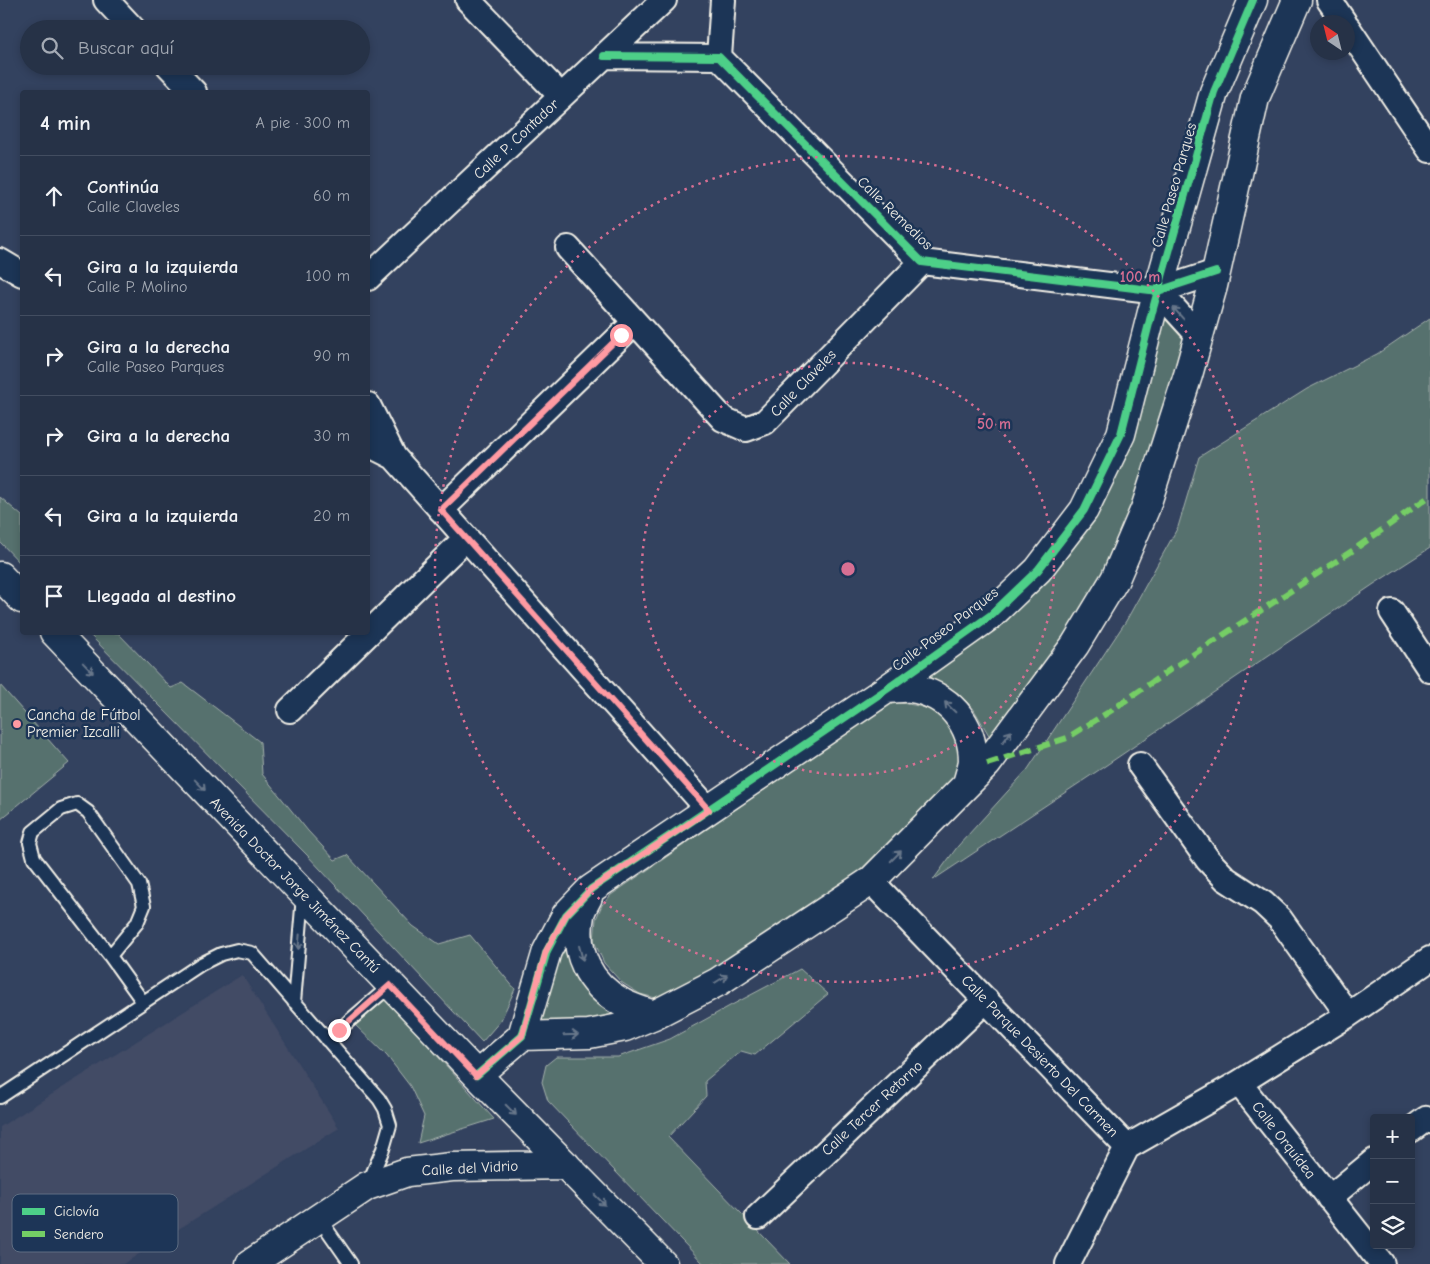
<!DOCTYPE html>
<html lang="es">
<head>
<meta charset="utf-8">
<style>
  body { margin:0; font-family:"Comic Neue",sans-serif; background:#323e52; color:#f1f3f6 }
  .controls { position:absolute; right:15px; bottom:15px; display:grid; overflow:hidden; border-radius:5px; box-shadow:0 2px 8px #0003 }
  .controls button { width:45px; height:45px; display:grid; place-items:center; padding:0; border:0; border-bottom:1px solid #424d60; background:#263247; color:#f1f3f6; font:25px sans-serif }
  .compass { position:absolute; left:1310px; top:15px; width:45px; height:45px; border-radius:50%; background:#263247; box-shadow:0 2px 8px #0003; rotate:325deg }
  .stop { position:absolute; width:15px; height:15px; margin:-11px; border:4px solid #ff9aa2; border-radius:50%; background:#fff }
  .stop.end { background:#ff9aa2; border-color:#fff; box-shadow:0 1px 5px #0008 }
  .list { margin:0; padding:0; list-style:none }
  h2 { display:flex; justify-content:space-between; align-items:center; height:65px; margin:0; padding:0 20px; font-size:21px }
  h2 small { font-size:16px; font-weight:400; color:#a4aab4 }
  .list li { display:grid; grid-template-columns:32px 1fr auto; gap:15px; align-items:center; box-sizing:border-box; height:80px; padding:0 20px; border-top:1px solid #424d60 }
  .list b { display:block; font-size:19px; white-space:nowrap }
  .list p { margin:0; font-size:16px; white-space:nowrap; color:#a4aab4 }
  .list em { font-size:16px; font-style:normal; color:#a4aab4 }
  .icon { flex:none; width:28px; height:28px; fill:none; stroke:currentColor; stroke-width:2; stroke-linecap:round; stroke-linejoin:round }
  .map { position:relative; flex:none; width:1430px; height:1264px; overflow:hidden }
  .search { position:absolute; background:#263247; box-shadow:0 2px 8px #0003; left:20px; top:20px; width:350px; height:55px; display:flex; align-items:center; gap:12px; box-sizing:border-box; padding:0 18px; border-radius:28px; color:#a4aab4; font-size:19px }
  .panel { position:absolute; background:#263247; box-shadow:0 2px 8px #0003; left:20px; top:90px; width:350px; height:545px; border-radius:5px }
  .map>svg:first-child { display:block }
</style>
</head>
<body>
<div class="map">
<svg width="1430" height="1264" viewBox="0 0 1430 1264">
  <rect width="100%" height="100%" fill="#33425f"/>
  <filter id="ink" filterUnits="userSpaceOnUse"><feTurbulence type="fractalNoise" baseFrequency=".02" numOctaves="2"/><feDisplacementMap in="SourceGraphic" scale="10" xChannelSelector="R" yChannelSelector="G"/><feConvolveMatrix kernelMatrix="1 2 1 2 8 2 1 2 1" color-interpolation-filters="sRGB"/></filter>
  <g filter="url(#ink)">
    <!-- built -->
    <path fill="#424b65" d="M242,975L339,1128L123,1264H0V1127Z"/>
    <!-- green -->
    <path fill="#56716e" stroke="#a5b1ab" d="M1165,308L1191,341L1119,554L1048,670L988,745L990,737L973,708L958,693L922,677L1046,573Z
      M1430,318V548L1374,584L1102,768L933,880L958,846L1028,769L1126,621L1178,527L1199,457L1307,389L1377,354Z
      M0,497L22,516V565L0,542Z
      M88,633H118L171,688L183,683L260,742L262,774L308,831L335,860L347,855L413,926L439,944L470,935L515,989L501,1020L482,1042L307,855Z
      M0,685L69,763L0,820Z
      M892,702C912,704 948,709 956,731C960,744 961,760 963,773L867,873L715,974L660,999L640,994L621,982L604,963L594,941L596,919L602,905L611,895Z
      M574,935L636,1014L615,1024L533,1026L552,950Z
      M800,969L828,994L755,1055L741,1051L705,1081L706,1096L668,1137L790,1264H704L548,1101L542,1082L546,1065L556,1057H618L670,1039L728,1007Z
      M381,993L494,1119L418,1143L424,1116L410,1086L387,1056L350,1020Z"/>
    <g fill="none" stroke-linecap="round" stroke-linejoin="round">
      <defs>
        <path id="lane" d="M110,956L137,923L144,906L139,884L88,812L77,804L61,809L33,832L30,843L34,858L110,956L143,1002
          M294,1002L303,896
          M327,1040L391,985
          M0,1097L201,964L221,954L237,950L252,953L379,1099L385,1109L390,1125L383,1149L368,1184
          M319,1218L351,1264"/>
        <path id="street" d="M106,0L133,29
          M468,0L561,96
          M1329,0L1344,22
          M1348,28L1430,150
          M604,56L719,57L922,262L1158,291L1216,272
          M719,57L723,0
          M169,66L194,92
          M568,248L723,419L746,429L765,422L922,262
          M0,261L22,274
          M368,278L664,0
          M1158,291L1199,336
          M368,405L394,457
          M368,444L394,457L709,810
          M441,510L635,322
          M1392,612L1430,670
          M290,710L466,538
          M1140,765L1208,860L1226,879L1263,903L1280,919L1348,1015
          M871,881L1127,1147
          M1239,1083L1382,1264
          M1411,1130L1426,1119L1430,1121
          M1127,1147L1239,1083L1348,1015L1430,959
          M1329,1198L1374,1161
          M758,1217L986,1000
          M1068,1264L1127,1147"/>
        <path id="secondary" d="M0,576L22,599
          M54,632L477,1075L663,1264
          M887,689C895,689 903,687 910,688C948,694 973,723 973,761C972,768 969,776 967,784
          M588,897C585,903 581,909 580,915C573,953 589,984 621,1002C631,1008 643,1011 654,1015
          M522,1036L589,1034L625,1027L654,1015L718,982L871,881L987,764L1075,645L1115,579L1145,509L1188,375L1213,286L1255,98L1297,0
          M477,1075L522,1036L547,951L566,915L591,889L887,689L991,615L1038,570L1084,510L1121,434L1152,312L1214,92L1253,0
          M250,1264L367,1186L407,1172L452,1167L566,1165"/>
      </defs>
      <!-- lane casing -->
      <use href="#lane" stroke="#f4f1e8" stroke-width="16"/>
      <!-- street casing -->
      <use href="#street" stroke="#f4f1e8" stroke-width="28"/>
      <!-- secondary casing -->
      <use href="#secondary" stroke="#f4f1e8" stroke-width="31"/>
      <!-- lane -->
      <use href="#lane" stroke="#1d3557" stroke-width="12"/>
      <!-- street -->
      <use href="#street" stroke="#1d3557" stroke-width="24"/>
      <!-- secondary -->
      <use href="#secondary" stroke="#1d3557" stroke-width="28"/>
      <!-- quiet -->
      <path stroke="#74ce65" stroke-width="6" stroke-dasharray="12 6" stroke-linecap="butt" d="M987,764L1067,738L1112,710L1171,669L1352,551L1430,496"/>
      <defs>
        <path id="cycleway" d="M604,56L719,57L922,262L1158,291L1216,272
          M477,1075L522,1036L547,951L566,915L591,889L887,689L991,615L1038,570L1084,510L1121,434L1152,312L1214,92L1253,0"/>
      </defs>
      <!-- cycleway casing -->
      <use href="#cycleway" stroke="#1d3557" stroke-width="11"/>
      <!-- cycleway -->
      <use href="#cycleway" stroke="#4dcf88" stroke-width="8"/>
    </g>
    <!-- one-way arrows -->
    <defs><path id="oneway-shaft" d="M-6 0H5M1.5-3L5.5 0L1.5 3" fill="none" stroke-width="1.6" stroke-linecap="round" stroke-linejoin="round" transform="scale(1.25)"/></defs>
    <g stroke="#68778a">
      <use href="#oneway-shaft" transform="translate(1178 313) rotate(-132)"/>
      <use href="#oneway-shaft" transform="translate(88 668) rotate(46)"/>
      <use href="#oneway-shaft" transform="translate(950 707) rotate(-136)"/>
      <use href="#oneway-shaft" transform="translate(1007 737) rotate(-54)"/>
      <use href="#oneway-shaft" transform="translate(200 785) rotate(46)"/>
      <use href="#oneway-shaft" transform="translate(896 856) rotate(-45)"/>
      <use href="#oneway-shaft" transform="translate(299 942) rotate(95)"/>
      <use href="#oneway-shaft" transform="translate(581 953) rotate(75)"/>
      <use href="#oneway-shaft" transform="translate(721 979) rotate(-32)"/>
      <use href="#oneway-shaft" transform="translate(571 1035) rotate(-2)"/>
      <use href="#oneway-shaft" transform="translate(511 1110) rotate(45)"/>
      <use href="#oneway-shaft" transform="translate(600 1200) rotate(45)"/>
    </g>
  </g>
  <g fill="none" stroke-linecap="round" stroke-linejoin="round" filter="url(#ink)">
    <!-- route -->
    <path stroke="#ff9aa2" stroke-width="6" d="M339,1030L390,985L476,1076L522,1036L546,951L566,915L591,889L709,810L441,510L621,335"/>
  </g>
  <!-- distance rings -->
  <g fill="none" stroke="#d66f93" stroke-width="2.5" stroke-dasharray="2.5 5">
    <circle cx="848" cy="569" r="206"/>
    <circle cx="848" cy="569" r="413"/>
  </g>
  <!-- markers -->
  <circle fill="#ff9aa2" stroke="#1d3557" stroke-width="2" cx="17" cy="724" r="5"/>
  <g text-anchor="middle" stroke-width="5" stroke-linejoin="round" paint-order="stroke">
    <!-- street labels -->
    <g font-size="15" fill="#f4f1e8" stroke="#1d3557">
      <text transform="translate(516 139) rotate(-43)" y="5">Calle P. Contador</text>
      <text transform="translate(1174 185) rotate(-74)" y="5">Calle Paseo Parques</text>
      <text transform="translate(895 213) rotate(44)" y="5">Calle Remedios</text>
      <text transform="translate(803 383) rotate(-46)" y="5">Calle Claveles</text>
      <text transform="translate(945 629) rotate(-37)" y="5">Calle Paseo Parques</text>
      <text transform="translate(295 885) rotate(46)" y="5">Avenida Doctor Jorge Jiménez Cantú</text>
      <text transform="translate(1040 1056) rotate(46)" y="5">Calle Parque Desierto Del Carmen</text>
      <text transform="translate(872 1108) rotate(-43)" y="5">Calle Tercer Retorno</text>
      <text transform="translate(1284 1140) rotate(52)" y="5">Calle Orquídea</text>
      <text transform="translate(470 1168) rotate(-3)" y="5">Calle del Vidrio</text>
    </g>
    <!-- poi labels -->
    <g font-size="15" fill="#f4f1e8" stroke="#1d3557" text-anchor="start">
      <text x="27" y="720">Cancha de Fútbol<tspan x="27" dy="17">Premier Izcalli</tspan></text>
    </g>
  </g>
  <!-- legend -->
  <rect x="12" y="1194" width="166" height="58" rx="8" fill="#1d3557" stroke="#5e6d82" stroke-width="1"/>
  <rect x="22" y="1208" width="23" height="7" fill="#4dcf88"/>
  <rect x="22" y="1231" width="23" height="6" fill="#74ce65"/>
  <g font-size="14" fill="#f4f1e8">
    <text x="54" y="1216">Ciclovía</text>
    <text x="54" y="1239">Sendero</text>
  </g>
  <circle cx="848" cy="569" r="8" fill="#d66f93" stroke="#1d3557" stroke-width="2.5"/>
  <g font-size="15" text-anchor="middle" font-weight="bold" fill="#d66f93" stroke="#1d3557" stroke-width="5" stroke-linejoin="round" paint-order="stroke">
    <text x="1140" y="282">100 m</text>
    <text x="994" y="429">50 m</text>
  </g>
</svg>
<div class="controls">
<button>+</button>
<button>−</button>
<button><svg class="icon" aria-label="layers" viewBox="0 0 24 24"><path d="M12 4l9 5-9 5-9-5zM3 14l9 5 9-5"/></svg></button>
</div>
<svg class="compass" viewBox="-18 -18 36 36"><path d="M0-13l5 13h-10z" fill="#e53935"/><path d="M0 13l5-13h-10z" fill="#a4aab4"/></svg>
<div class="stop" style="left:621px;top:335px"></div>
<div class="stop end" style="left:339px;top:1030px"></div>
<div class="search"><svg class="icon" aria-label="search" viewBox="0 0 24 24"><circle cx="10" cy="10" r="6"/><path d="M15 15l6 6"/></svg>Buscar aquí</div>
<section class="panel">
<h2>4 min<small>A pie · 300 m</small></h2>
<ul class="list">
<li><svg class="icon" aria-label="ahead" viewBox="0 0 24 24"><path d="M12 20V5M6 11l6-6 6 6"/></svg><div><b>Continúa</b><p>Calle Claveles</p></div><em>60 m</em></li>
<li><svg class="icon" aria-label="left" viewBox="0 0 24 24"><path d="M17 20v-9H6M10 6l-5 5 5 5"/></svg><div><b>Gira a la izquierda</b><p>Calle P. Molino</p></div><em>100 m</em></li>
<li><svg class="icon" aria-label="right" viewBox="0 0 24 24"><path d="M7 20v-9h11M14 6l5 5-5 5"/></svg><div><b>Gira a la derecha</b><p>Calle Paseo Parques</p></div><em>90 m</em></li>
<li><svg class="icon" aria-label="right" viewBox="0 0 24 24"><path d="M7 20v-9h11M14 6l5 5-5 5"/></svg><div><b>Gira a la derecha</b></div><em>30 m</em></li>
<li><svg class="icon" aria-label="left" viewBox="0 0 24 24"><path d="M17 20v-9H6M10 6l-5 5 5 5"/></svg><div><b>Gira a la izquierda</b></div><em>20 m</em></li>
<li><svg class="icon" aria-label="arrive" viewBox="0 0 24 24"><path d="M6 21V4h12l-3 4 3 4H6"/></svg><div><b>Llegada al destino</b></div></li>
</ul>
</section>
</div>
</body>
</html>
